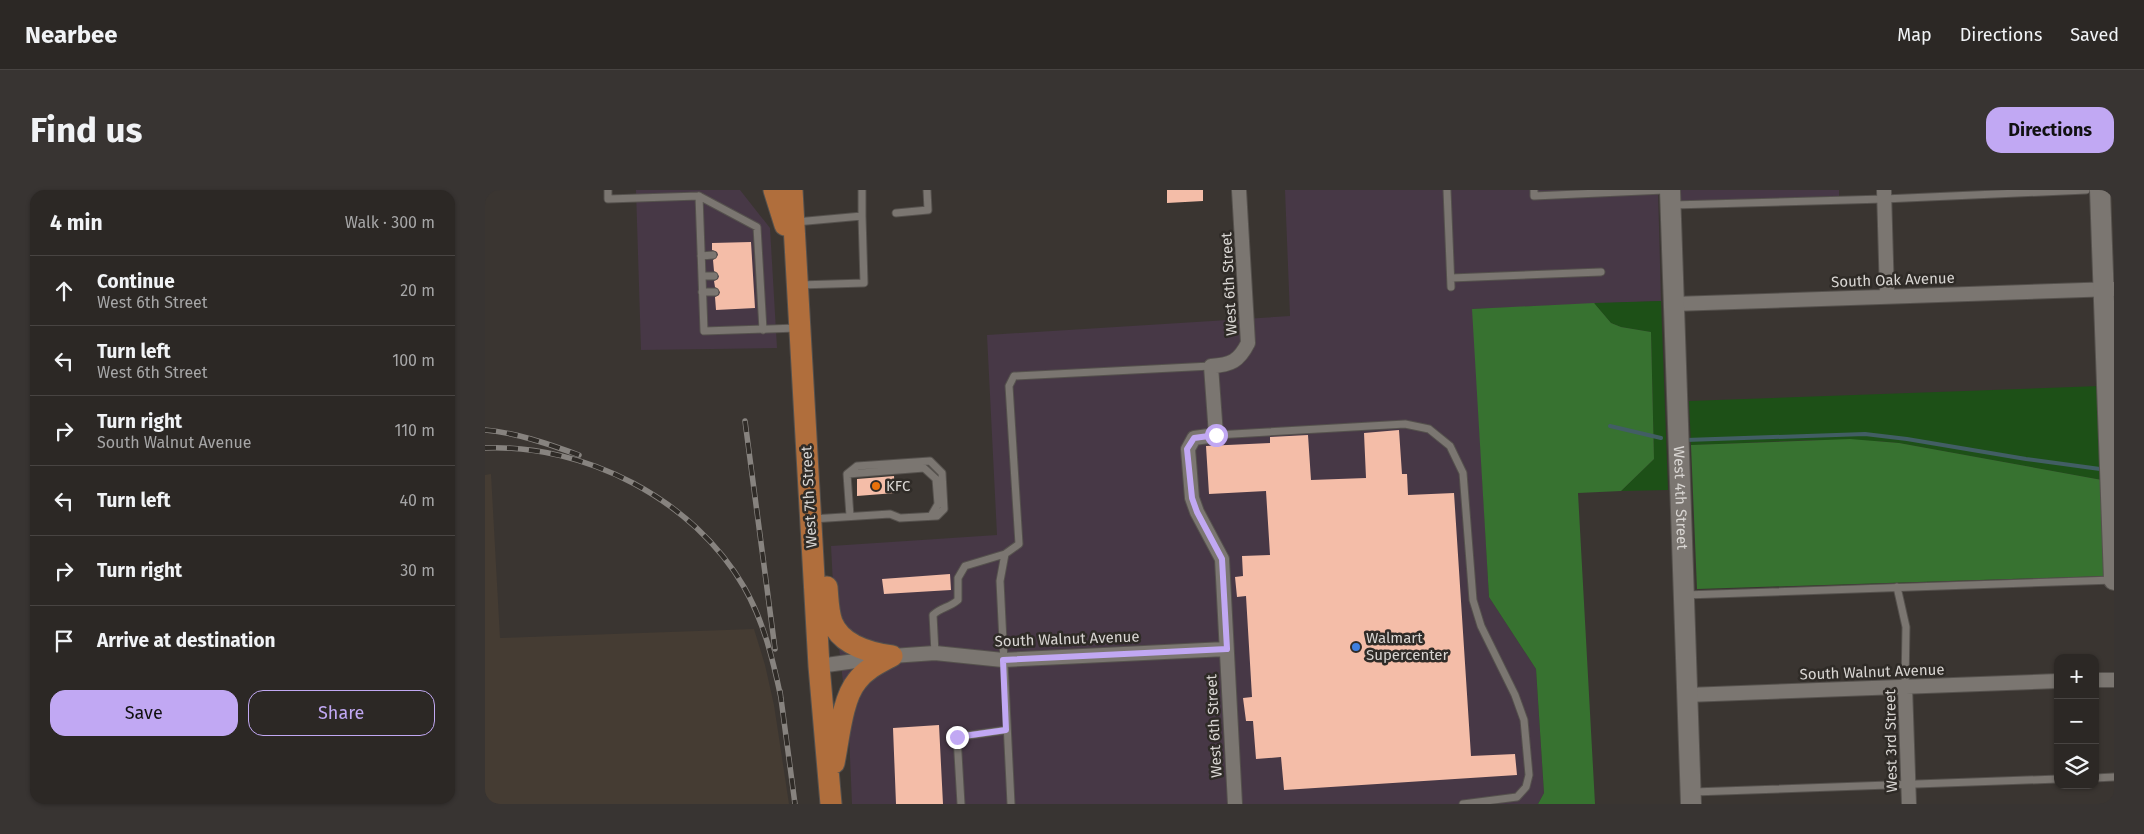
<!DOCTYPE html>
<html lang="en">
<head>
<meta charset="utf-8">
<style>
  body { margin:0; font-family:"Fira Sans",sans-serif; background:#383432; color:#f1f3f6 }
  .controls { position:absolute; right:15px; bottom:15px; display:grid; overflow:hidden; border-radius:10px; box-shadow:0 1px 4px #0004 }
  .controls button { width:45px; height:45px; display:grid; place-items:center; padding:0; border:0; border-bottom:1px solid #484442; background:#2c2825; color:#f1f3f6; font:25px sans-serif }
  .stop { position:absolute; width:15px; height:15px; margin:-11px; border:4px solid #c1a8f3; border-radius:50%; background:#fff }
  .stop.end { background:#c1a8f3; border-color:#fff; box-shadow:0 1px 5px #0008 }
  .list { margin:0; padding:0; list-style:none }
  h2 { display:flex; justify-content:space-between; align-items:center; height:65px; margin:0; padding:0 20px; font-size:21px }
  h2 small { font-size:16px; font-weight:400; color:#a6a6a7 }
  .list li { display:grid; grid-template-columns:32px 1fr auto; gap:15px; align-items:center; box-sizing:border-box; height:70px; padding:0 20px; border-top:1px solid #484442 }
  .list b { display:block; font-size:19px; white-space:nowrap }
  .list p { margin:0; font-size:16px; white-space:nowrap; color:#a6a6a7 }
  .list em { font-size:16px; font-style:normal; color:#a6a6a7 }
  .actions { display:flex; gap:10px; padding:15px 20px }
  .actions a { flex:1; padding:11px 0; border:1px solid #c1a8f3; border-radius:15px; text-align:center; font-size:18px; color:#c1a8f3 }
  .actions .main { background:#c1a8f3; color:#111 }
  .icon { flex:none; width:28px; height:28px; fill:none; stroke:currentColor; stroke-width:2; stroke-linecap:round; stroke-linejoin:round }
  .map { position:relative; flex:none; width:1629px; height:614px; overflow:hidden; border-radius:15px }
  header { display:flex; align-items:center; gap:30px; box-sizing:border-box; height:70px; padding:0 25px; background:#2c2825; border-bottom:1px solid #484442 }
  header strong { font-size:24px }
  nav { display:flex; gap:28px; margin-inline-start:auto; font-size:18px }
  .intro { display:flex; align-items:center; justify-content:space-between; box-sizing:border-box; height:120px; padding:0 30px }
  h1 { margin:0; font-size:35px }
  .button { padding:12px 22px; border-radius:15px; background:#c1a8f3; color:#111; font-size:18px; font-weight:700 }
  main { display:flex; gap:30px; padding:0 30px }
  aside { flex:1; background:#2c2825; border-radius:15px; box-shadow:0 1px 4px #0004 }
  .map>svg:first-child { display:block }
</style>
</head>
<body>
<header>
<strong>Nearbee</strong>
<nav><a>Map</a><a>Directions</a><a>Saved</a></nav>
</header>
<div class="intro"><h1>Find us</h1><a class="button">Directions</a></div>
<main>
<aside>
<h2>4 min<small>Walk · 300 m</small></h2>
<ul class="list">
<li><svg class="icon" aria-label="ahead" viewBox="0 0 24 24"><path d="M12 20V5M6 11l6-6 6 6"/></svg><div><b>Continue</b><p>West 6th Street</p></div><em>20 m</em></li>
<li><svg class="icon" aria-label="left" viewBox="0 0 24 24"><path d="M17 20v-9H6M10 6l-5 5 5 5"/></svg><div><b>Turn left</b><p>West 6th Street</p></div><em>100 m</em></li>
<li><svg class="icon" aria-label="right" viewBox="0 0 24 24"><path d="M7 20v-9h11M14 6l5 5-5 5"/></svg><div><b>Turn right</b><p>South Walnut Avenue</p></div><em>110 m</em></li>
<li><svg class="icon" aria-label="left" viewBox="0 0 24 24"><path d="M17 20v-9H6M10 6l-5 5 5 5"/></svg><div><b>Turn left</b></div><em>40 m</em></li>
<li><svg class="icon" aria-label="right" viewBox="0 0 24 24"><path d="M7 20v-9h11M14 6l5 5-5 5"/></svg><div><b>Turn right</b></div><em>30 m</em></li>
<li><svg class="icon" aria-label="arrive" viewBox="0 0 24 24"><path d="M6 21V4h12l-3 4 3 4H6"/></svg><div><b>Arrive at destination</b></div></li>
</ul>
<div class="actions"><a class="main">Save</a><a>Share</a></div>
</aside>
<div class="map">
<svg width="1629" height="614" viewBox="0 0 1629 614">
  <rect width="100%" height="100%" fill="#3a3531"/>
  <!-- commercial -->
  <path fill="#473846" d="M151,0H255L285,38L292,158L156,160Z
    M800,0H1173L1176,111L988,119L1004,407L1051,479L1059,603L1053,614H367L364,544L349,414L346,356L512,345L502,145L805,126Z
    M1196,0H1354V6L1196,11Z"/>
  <!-- built -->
  <path fill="#453c33" d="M6,284L15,448L269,439L280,475L289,515L304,614H0V285Z"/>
  <!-- green -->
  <path fill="#1d5017" d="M1176,111L1183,300L1136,301L1169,269L1166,142L1136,137L1126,133L1109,113Z
    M1615,196L1617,290L1414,253C1345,246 1275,253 1206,255L1204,211Z"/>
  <!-- forest -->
  <path fill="#377230" d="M1109,113L1126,133L1136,137L1166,142L1169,269L1136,301L1093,303L1110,614H1053L1059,603L1051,479L1004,407L987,119Z
    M1365,249L1414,253L1617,290L1622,386L1212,399L1206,255Z"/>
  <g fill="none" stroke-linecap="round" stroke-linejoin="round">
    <!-- stream -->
    <path stroke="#425e64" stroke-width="4" d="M1125,236L1176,248
      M1201,250L1380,244L1422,249L1541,269L1615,279"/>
  </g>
  <!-- building -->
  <path fill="#f4bda8" d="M682,0H718V11L682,13Z
    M266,52L270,118L231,120L230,107L234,105L235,102L230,97L229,91L233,89L234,86L229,81L228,70L233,65L232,62L227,60V53Z
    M914,240L917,284H922L923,305L969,303L986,566L1030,564L1032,585L799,600L796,567L771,569L768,531H761L758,508L767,507L761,406L752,407L750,387L758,386L757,366L785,365L781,301L724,304L721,256L785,253V247L823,245L826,290L881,288L879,243Z
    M409,286L410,303L372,306V289Z
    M465,384L466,400L399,404L397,389Z
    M454,535L458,614H411L408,538Z"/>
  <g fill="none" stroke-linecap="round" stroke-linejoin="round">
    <defs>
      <path id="lane" d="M123,0V9L214,6L219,141L312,138
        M962,0L966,97
        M1049,0V6L1179,0
        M214,6L272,37L278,140
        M1188,15L1399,9L1601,0
        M411,23L443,20L442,0
        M311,32L377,26V0
        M216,66L228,65
        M217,86H229
        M966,88L1116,82
        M314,95L379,93L377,26
        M217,102H230
        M731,245L920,234L944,239L965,256L978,283L988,410L996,436L1030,505L1039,530L1044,585L1041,597L1032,607L978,614
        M363,284L439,278L451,289L453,314L446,326
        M327,329L405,324L415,328L452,326L459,319L457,283L445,271L372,276L362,284L365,326
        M1412,397L1421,437L1420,496
        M1200,405L1629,390
        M450,463L448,425C456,417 464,418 473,410V388L480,376L520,364
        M1610,588L1629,587
        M1208,602L1573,589
        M476,614L472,547L521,540
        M526,614L515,391L520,364L534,354L524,196L529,186L726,176"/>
      <path id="street" d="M1399,0L1402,106
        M1189,114L1629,99
        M334,476L407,466L450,463L518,470L741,459
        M1610,490H1629
        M1420,496L1424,614
        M1202,505L1573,491
        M750,614L737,369L712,322L707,308L703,259L709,248L731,245L726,176C746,175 754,171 763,153L754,0"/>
      <g id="secondary">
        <path id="s1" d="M1185,0L1206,614"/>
        <path d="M1615,0L1629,390"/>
      </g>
      <path id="primary" d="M289,0L300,35
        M307,0L334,476L346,614
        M342,397C343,408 343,421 347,432C356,455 386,463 407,466
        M349,573C354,549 357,509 372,491C381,479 394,473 407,466"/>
    </defs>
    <!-- lane casing -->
    <use href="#lane" stroke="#55514d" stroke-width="9"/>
    <!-- street casing -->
    <use href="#street" stroke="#55514d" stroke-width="16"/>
    <!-- secondary casing -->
    <use href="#secondary" stroke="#55514d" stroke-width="22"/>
    <!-- primary casing -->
    <use href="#primary" stroke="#55514d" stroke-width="23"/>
    <!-- lane -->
    <use href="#lane" stroke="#7b7671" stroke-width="7"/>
    <!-- street -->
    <use href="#street" stroke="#7b7671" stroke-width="14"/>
    <!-- secondary -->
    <use href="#secondary" stroke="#7b7671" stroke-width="20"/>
    <!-- primary -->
    <use href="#primary" stroke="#b06e3c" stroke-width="21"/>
    <defs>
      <path id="rail" d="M260,231L290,459
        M0,240C33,243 63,254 94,265
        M0,258C100,254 208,309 259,397C279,432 288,470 296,508
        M295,501L310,614"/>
    </defs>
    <!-- rail casing -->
    <use href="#rail" stroke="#87837f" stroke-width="5.5"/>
    <!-- rail -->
    <use href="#rail" stroke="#2f2b27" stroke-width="4" stroke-dasharray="11" stroke-linecap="butt"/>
  </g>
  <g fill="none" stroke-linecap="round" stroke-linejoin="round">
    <!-- route -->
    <path stroke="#c1a8f3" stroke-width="6" d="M472,547L521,540L518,470L742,459L737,369L712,322L707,308L702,259L709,248L731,245"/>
  </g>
  <!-- markers -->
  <circle fill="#e8710a" stroke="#2f2b27" stroke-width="2" cx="391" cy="296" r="5"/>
  <circle fill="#3f7fe0" stroke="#2f2b27" stroke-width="2" cx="871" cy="457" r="5"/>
  <g text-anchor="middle" stroke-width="5" stroke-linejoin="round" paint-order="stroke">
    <!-- street labels -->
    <g font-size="15" fill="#d9d6d3" stroke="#2f2b27">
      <text transform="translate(1408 90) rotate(-2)" y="5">South Oak Avenue</text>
      <text transform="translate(744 94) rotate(-93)" y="5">West 6th Street</text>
      <text transform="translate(324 307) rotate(-93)" y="5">West 7th Street</text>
      <text dy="5" stroke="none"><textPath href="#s1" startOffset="308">West 4th Street</textPath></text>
      <text transform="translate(582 449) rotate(-2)" y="5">South Walnut Avenue</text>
      <text transform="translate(1387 482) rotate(-2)" y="5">South Walnut Avenue</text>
      <text transform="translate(729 536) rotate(-93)" y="5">West 6th Street</text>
      <text transform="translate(1406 551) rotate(-91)" y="5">West 3rd Street</text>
    </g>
    <!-- poi labels -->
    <g font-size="15" fill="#d9d6d3" stroke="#2f2b27" text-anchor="start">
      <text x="401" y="301">KFC</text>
      <text x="881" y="453">Walmart<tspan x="881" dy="17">Supercenter</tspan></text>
    </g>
  </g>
</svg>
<div class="controls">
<button>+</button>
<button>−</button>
<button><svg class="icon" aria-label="layers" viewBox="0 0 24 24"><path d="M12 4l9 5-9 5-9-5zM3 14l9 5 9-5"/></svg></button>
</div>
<div class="stop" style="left:731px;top:245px"></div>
<div class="stop end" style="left:472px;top:547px"></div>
</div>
</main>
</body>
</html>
